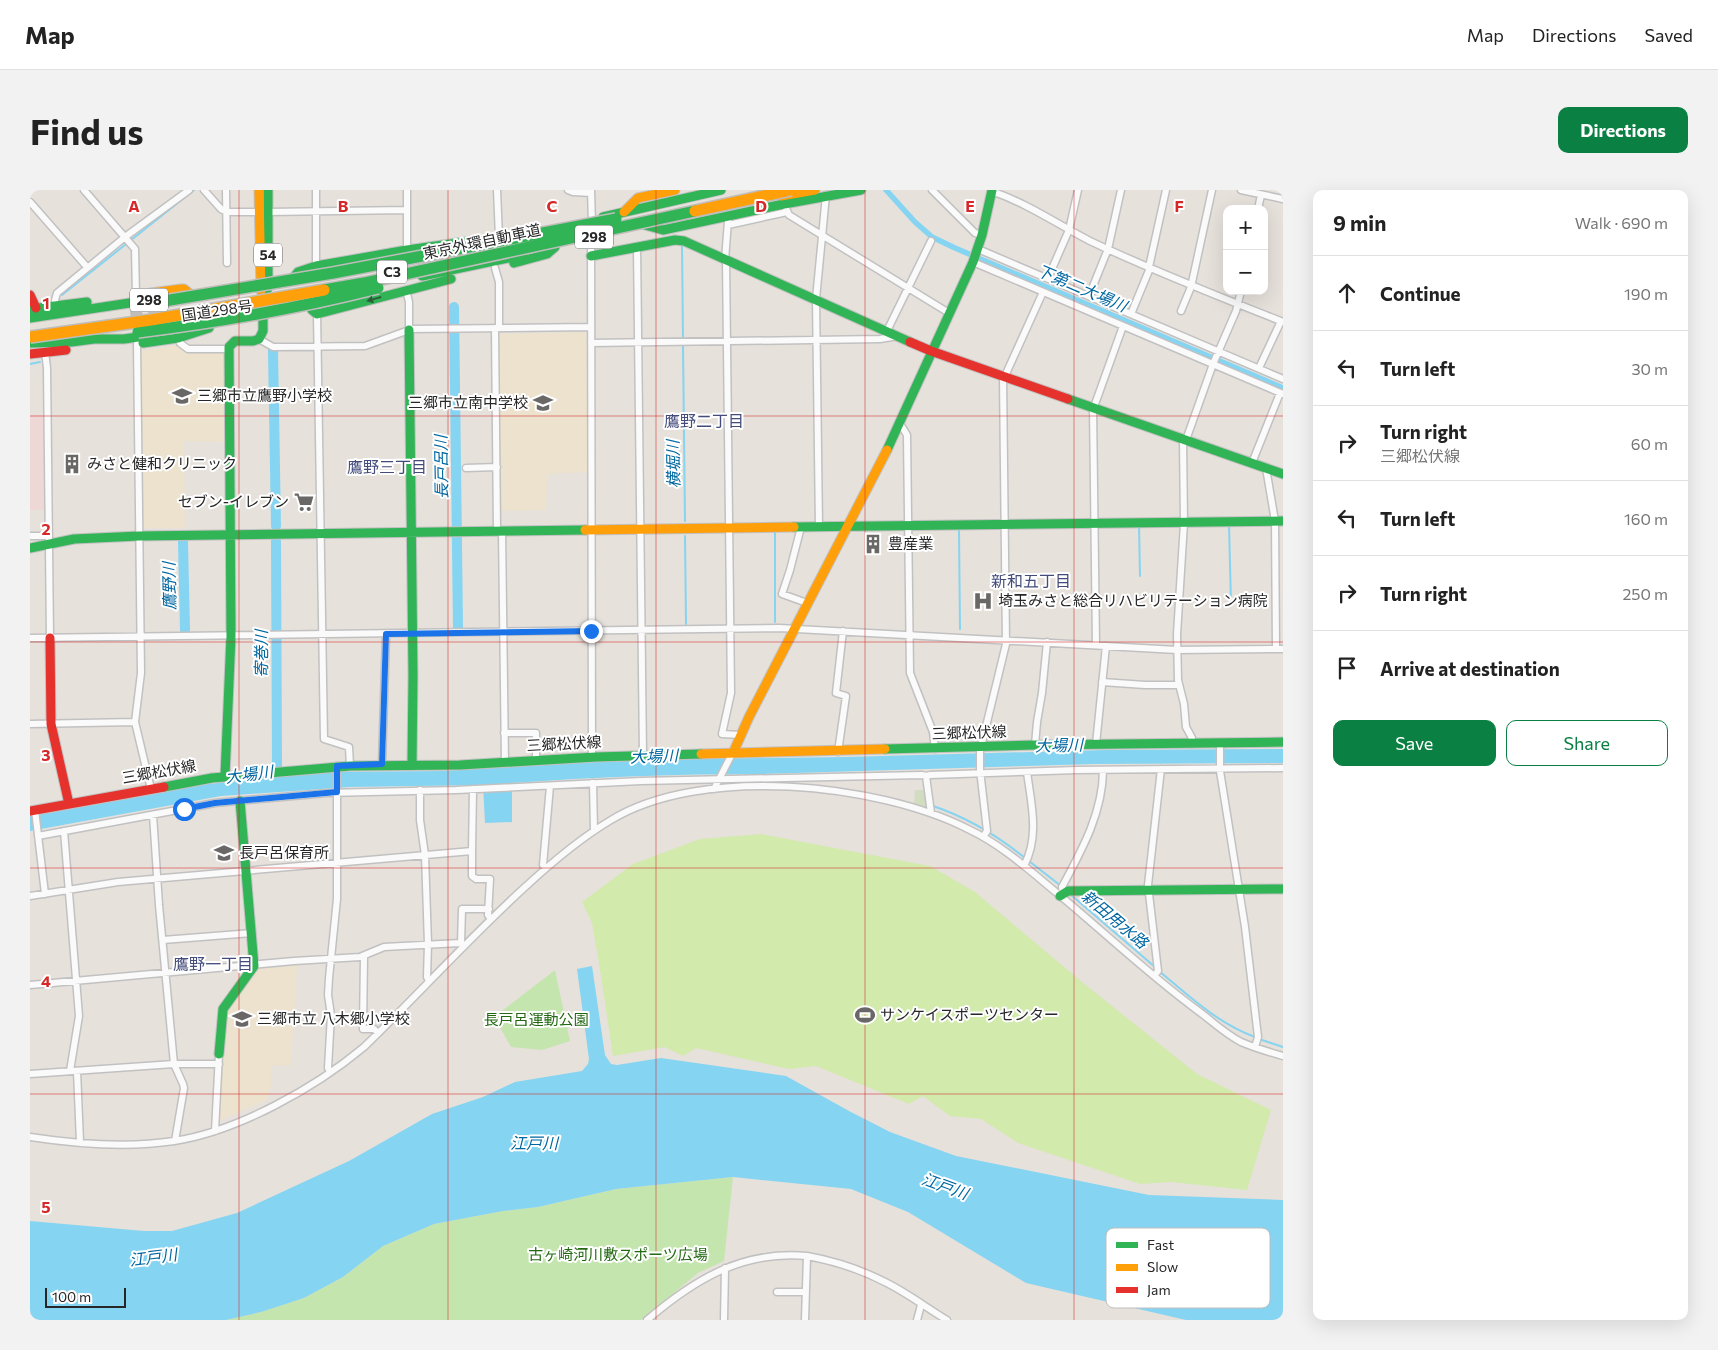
<!DOCTYPE html>
<html lang="en">
<head>
<meta charset="utf-8">
<style>
  body { margin:0; font-family:Commissioner,"Noto Sans JP",sans-serif; background:#f2f2f2; color:#222 }
  .controls { position:absolute; right:15px; top:15px; display:grid; overflow:hidden; border-radius:10px; box-shadow:0 5px 20px #0002 }
  .controls button { width:45px; height:45px; display:grid; place-items:center; padding:0; border:0; border-bottom:1px solid #e0e0e0; background:#fff; color:#222; font:25px sans-serif }
  .scale { position:absolute; left:15px; bottom:12px; width:81px; box-sizing:border-box; padding-left:5px; border:2px solid #272727; border-top:0; font-size:14px; line-height:18px; white-space:nowrap; color:#272727; -webkit-text-stroke:4px #fff; paint-order:stroke }
  .stop { position:absolute; width:15px; height:15px; margin:-11px; border:4px solid #1a73e8; border-radius:50%; background:#fff }
  .stop.end { background:#1a73e8; border-color:#fff; box-shadow:0 1px 5px #0008 }
  .list { margin:0; padding:0; list-style:none }
  h2 { display:flex; justify-content:space-between; align-items:center; height:65px; margin:0; padding:0 20px; font-size:21px }
  h2 small { font-size:16px; font-weight:400; color:#767676 }
  .list li { display:grid; grid-template-columns:32px 1fr auto; gap:15px; align-items:center; box-sizing:border-box; height:75px; padding:0 20px; border-top:1px solid #e0e0e0 }
  .list b { display:block; font-size:19px; white-space:nowrap }
  .list p { margin:0; font-size:16px; white-space:nowrap; color:#767676 }
  .list em { font-size:16px; font-style:normal; color:#767676 }
  .actions { display:flex; gap:10px; padding:15px 20px }
  .actions a { flex:1; padding:11px 0; border:1px solid #0b8043; border-radius:10px; text-align:center; font-size:18px; color:#0b8043 }
  .actions .main { background:#0b8043; color:#fff }
  .icon { flex:none; width:28px; height:28px; fill:none; stroke:currentColor; stroke-width:2; stroke-linecap:round; stroke-linejoin:round }
  .map { position:relative; flex:none; width:1253px; height:1130px; overflow:hidden; border-radius:10px }
  header { display:flex; align-items:center; gap:30px; box-sizing:border-box; height:70px; padding:0 25px; background:#fff; border-bottom:1px solid #e0e0e0 }
  header strong { font-size:24px }
  nav { display:flex; gap:28px; margin-inline-start:auto; font-size:18px }
  .intro { display:flex; align-items:center; justify-content:space-between; box-sizing:border-box; height:120px; padding:0 30px }
  h1 { margin:0; font-size:35px }
  .button { padding:12px 22px; border-radius:10px; background:#0b8043; color:#fff; font-size:18px; font-weight:700 }
  main { display:flex; gap:30px; padding:0 30px }
  aside { flex:1; background:#fff; border-radius:10px; box-shadow:0 5px 20px #0002 }
  .map>svg:first-child { display:block }
</style>
</head>
<body>
<header>
<strong>Map</strong>
<nav><a>Map</a><a>Directions</a><a>Saved</a></nav>
</header>
<div class="intro"><h1>Find us</h1><a class="button">Directions</a></div>
<main>
<div class="map">
<svg width="1253" height="1130" viewBox="0 0 1253 1130">
  <rect width="100%" height="100%" fill="#e6e1db"/>
  <!-- education -->
  <path fill="#ece2cd" d="M556,142L558,282L517,284L516,320L469,321L470,144Z
    M149,155L155,161L194,162V252L154,251L155,338H113L112,257L109,161Z
    M267,776L261,875L241,876L242,891L237,910L188,931L196,822L226,779Z"/>
  <!-- medical -->
  <path fill="#eed8d6" d="M0,225H15L16,320H0Z"/>
  <!-- green -->
  <path fill="#c5e5af" d="M525,780L540,851L512,860L481,857L464,827Z
    M703,987L694,1071L668,1083L611,1130H196L231,1122L274,1108L313,1087L353,1056L404,1034L473,1021L508,1017L586,999Z"/>
  <!-- cemetery -->
  <path fill="#d1dcc1" d="M885,600H896L899,620L884,614Z"/>
  <!-- pitch -->
  <path fill="#d2eaac" d="M731,644L900,676L945,702L1052,792L1167,884L1241,920L1217,1000L1141,992L1110,994L988,953L951,929L920,926L893,906L879,914L786,876L759,879L666,858L653,866L635,857L583,866L569,773L562,733L552,712L603,674L670,649Z"/>
  <!-- water -->
  <path fill="#85d4f1" d="M1253,559V573L1064,574L731,584C648,584 565,587 482,593V632L455,633L453,595L320,597L191,606L0,641V626L160,596L293,582L414,581L561,572L668,569L816,567L1076,560Z
    M562,776L575,865L581,874L587,875L631,868L756,886L819,921L860,942L926,966L1119,1005L1253,1010V1130H1156L996,1093L878,1022L821,999L703,987L586,999L508,1017L473,1021L404,1034L353,1056L313,1087L274,1108L231,1122L196,1130H0V1031L114,1041H142L207,1023L319,971L402,924L453,907L485,892L552,881L558,874L559,869L547,779Z"/>
  <g fill="none" stroke-linecap="round" stroke-linejoin="round">
    <!-- stream -->
    <path stroke="#85d4f1" stroke-width="2" d="M652,55L653,147
      M32,105L164,0
      M653,156L655,331
      M0,174L10,172
      M1109,335L1110,386
      M1199,335L1201,413
      M929,341L930,439
      M745,342V432
      M655,346L656,434
      M903,616C936,627 969,647 995,668
      M999,671L1031,696
      M1040,704L1125,777
      M1129,781C1159,806 1187,833 1225,847
      M1229,849L1253,857"/>
    <!-- canal -->
    <path stroke="#85d4f1" stroke-width="5.5" d="M856,0L885,32L902,47L925,58L1253,198"/>
    <!-- river -->
    <path stroke="#85d4f1" stroke-width="10" d="M424,117L428,437
      M243,160L246,336
      M246,351L247,577
      M153,352L155,440"/>
    <!-- highway-tunnel -->
    <path stroke="#c0bcb7" stroke-width="12" stroke-dasharray="12 6" stroke-linecap="butt" d="M100,121L128,117"/>
    <defs>
      <path id="street" d="M54,0L105,59L106,105
        M174,0L191,19L197,22H230
        M196,0L197,73
        M286,0V76
        M467,0L469,47
        M538,0L543,2L561,3
        M561,0L562,34
        M902,0L945,43L952,45
        M1211,0L1253,9
        M961,1C997,13 1027,34 1060,51C1123,81 1188,106 1253,132
        M0,12L57,77
        M754,14L759,25L919,123
        M1228,19L1231,5
        M238,22L377,20
        M698,35L757,22
        M561,44L562,567
        M607,57L613,565
        M948,59L1253,189
        M377,60V0
        M695,70L698,31
        M696,70L701,503L692,544L711,545
        M943,72L1253,204
        M1119,77L1136,0
        M465,78L469,92V138
        M1018,88L1039,40L1048,0
        M1059,106L1078,59L1091,0
        M25,115V110L27,103L95,47L159,0
        M1151,121L1161,97L1182,0
        M287,124L294,549L319,557L320,576
        M1101,124L1120,78
        M465,138L467,341
        M379,139L561,137
        M857,141L901,51
        M148,148L150,153L158,159H194L198,160
        M229,149L243,157L335,156L379,140V112L376,100
        M561,153L850,149L868,146
        M107,154L111,483L105,532L121,599
        M15,162L17,178L20,448
        M1229,178L1251,131
        M975,186L1013,102
        M1063,217L1066,455
        M1064,217L1093,136
        M869,232L877,245L880,483L903,542L905,559
        M1153,250L1154,333L1147,444L1148,490L1154,514L1156,537L1162,548V554
        M1156,250L1183,174L1206,121L1211,101
        M1222,273L1250,203
        M436,278L467,277
        M1236,278L1245,331L1246,459
        M771,337L760,380L752,404L777,413
        M789,337L786,109L796,5
        M472,341L475,573
        M0,346H19
        M0,448L749,438L1147,460L1253,459
        M1072,492L1115,495H1148
        M0,534L105,532
        M474,543H506V570
        M1190,553V581L1215,737L1228,847L1225,857
        M1066,554L1076,456
        M1005,555L1007,532L1012,503L1017,452
        M808,562L816,506L806,503L813,441
        M352,574L356,444
        M896,586L901,623
        M563,593L564,641
        M684,599L702,564L703,563
        M390,600V630L395,665L398,754L397,787L399,791
        M5,620L15,704
        M123,625L129,715L144,874L153,894L154,898L145,951
        M34,641L49,826L40,881
        M8,646L185,613L297,603L426,600L611,591L892,585L896,586L900,585L1047,580L1253,578
        M953,647L957,641L950,580V561L976,454L973,186
        M442,661L443,599
        M994,676C1010,646 1001,613 997,582
        M516,678L513,675L520,596
        M1033,703L1032,697C1052,660 1073,622 1073,580
        M0,706L88,692L442,661V686L446,689H460L458,725L461,729
        M133,750L222,743
        M431,753L432,719H459
        M334,767L333,839H344L348,843
        M1124,786L1128,781L1118,695L1131,579
        M0,795L264,771L330,767L354,757L430,753L434,756
        M47,881L50,952
        M300,882L298,878L301,825L298,805L299,788L307,709V576
        M0,884L144,874H189
        M185,941L189,864
        M0,947C46,954 98,958 144,951C208,941 285,898 334,857C388,805 438,749 494,698C521,673 549,649 581,630C671,575 847,593 938,639C972,655 999,680 1027,703C1074,742 1118,784 1167,820C1182,831 1194,843 1211,852C1225,858 1239,862 1253,866
        M747,1102H776
        M617,1130C664,1090 712,1060 777,1066
        M694,1130L695,1078
        M775,1130L777,1066C805,1071 832,1080 857,1093C877,1103 897,1118 917,1130
        M887,1130L891,1115"/>
      <path id="fast" d="M573,27L691,0
        M615,35L633,40L754,14L831,0
        M561,66L645,50L654,51L880,152
        M484,73L517,64L525,57
        M392,86L493,65
        M264,87L268,82L286,76L377,60L449,50
        M235,116L238,91V0
        M0,119L57,112
        M282,120L287,124L421,89
        M0,128L126,109
        M379,140L383,485L382,575
        M0,153L41,152L64,149H94L122,145
        M113,153L148,148L179,138
        M1038,209L1253,284
        M857,260L943,72L952,45L962,0
        M764,337L1253,331
        M0,358L44,349L109,346L555,340
        M855,559L1005,555L1253,552
        M195,586L201,446L199,157L205,151H223L229,149L233,141V129
        M134,597L182,588L320,576L430,575L566,567L671,564
        M1030,706L1038,701L1253,699
        M189,864L193,819L224,776L210,611"/>
      <path id="slow" d="M229,0L231,101
        M751,6L785,0
        M594,22L608,8L645,0
        M114,104L151,99H154L159,103
        M555,340L764,337
        M703,563L719,527L857,260
        M671,564L855,559"/>
      <path id="jam" d="M0,105L6,118
        M880,152L901,161L1038,209
        M0,164L36,160
        M20,448L21,534L39,614
        M0,621L134,597"/>
    </defs>
    <!-- street casing -->
    <use href="#street" stroke="#c2c1c2" stroke-width="9"/>
    <!-- fast casing -->
    <use href="#fast" stroke="#c2c1c2" stroke-width="11"/>
    <!-- slow casing -->
    <use href="#slow" stroke="#c2c1c2" stroke-width="11"/>
    <!-- jam casing -->
    <use href="#jam" stroke="#c2c1c2" stroke-width="11"/>
    <!-- street -->
    <use href="#street" stroke="#fbfafa" stroke-width="6"/>
    <!-- fast -->
    <use href="#fast" stroke="#30b455" stroke-width="9"/>
    <!-- slow -->
    <use href="#slow" stroke="#ff9f0a" stroke-width="9"/>
    <!-- jam -->
    <use href="#jam" stroke="#e5322d" stroke-width="9"/>
    <defs>
      <path id="fast-bridge" d="M294,100L334,93L665,21
        M116,114L303,83L586,29
        M108,142C189,132 269,118 348,98"/>
      <path id="slow-bridge" d="M665,21L761,0
        M0,147L121,130L294,100"/>
    </defs>
    <!-- fast-bridge casing -->
    <use href="#fast-bridge" stroke="#bfbdbb" stroke-width="14" stroke-linecap="butt"/>
    <!-- slow-bridge casing -->
    <use href="#slow-bridge" stroke="#bfbdbb" stroke-width="14" stroke-linecap="butt"/>
    <!-- fast-bridge -->
    <use href="#fast-bridge" stroke="#30b455" stroke-width="11"/>
    <!-- slow-bridge -->
    <use href="#slow-bridge" stroke="#ff9f0a" stroke-width="11"/>
  </g>
  <!-- one-way arrows -->
  <defs><path id="oneway-solid" d="M-6-.8H1V-3.2L6.5 0L1 3.2V.8H-6Z" transform="scale(1.25)"/></defs>
  <use fill="#2b5f39" href="#oneway-solid" transform="translate(344 109) rotate(164)"/>
  <g fill="none" stroke-linecap="round" stroke-linejoin="round">
    <!-- route -->
    <path stroke="#1a73e8" stroke-width="6" d="M154,619L185,613L307,602V576L352,574L356,444L561,441"/>
  </g>
  <!-- grid -->
  <path fill="none" stroke="#d62828" stroke-width="1" stroke-opacity="0.55" d="M209,0V1130M418,0V1130M626,0V1130M835,0V1130M1044,0V1130M0,226H1253M0,452H1253M0,678H1253M0,904H1253"/>
  <!-- icons -->
  <defs>
    <symbol id="school-bare" viewBox="-9 -9 18 18"><path d="M0-5L7-2L0 1L-7-2ZM-4 1L0 2.5L4 1V4Q0 6-4 4Z" fill="#6a6866" stroke="#fff" stroke-width="2.5" paint-order="stroke"/></symbol>
    <symbol id="building-bare" viewBox="-9 -9 18 18"><path d="M-4-6H4V6H1V3H-1V6H-4ZM-2.5-4.3h1.7v1.8h-1.7ZM.8-4.3h1.7v1.8H.8ZM-2.5-1h1.7V.8h-1.7ZM.8-1h1.7V.8H.8Z" fill="#6a6866" stroke="#fff" stroke-width="2.5" paint-order="stroke"/></symbol>
    <symbol id="supermarket-bare" viewBox="-9 -9 18 18"><path d="M-6-5.5h2.5l.6 2H6L4.5 2H-2.5L-4.4-4H-6ZM-1.5 3.2a1.3 1.3 0 1 0 .1 0ZM3 3.2a1.3 1.3 0 1 0 .1 0Z" fill="#6a6866" stroke="#fff" stroke-width="2.5" paint-order="stroke"/></symbol>
    <symbol id="hospital-bare" viewBox="-9 -9 18 18"><path d="M-5-5h3v3.5h4V-5h3V5h-3V1.5h-4V5h-3Z" fill="#6a6866" stroke="#fff" stroke-width="2.5" paint-order="stroke"/></symbol>
    <symbol id="stadium-bare" viewBox="-9 -9 18 18"><path d="M0-5a6.5 5 0 1 0 0 10a6.5 5 0 1 0 0-10ZM-3.5-1.8h7v3.6h-7Z" fill="#6a6866" stroke="#fff" stroke-width="2.5" paint-order="stroke"/></symbol>
  </defs>
  <g fill-rule="evenodd">
    <use href="#school-bare" x="138" y="192" width="28" height="28"/>
    <use href="#school-bare" x="499" y="199" width="28" height="28"/>
    <use href="#building-bare" x="28" y="260" width="28" height="28"/>
    <use href="#supermarket-bare" x="260" y="298" width="28" height="28"/>
    <use href="#building-bare" x="829" y="340" width="28" height="28"/>
    <use href="#hospital-bare" x="939" y="397" width="28" height="28"/>
    <use href="#school-bare" x="180" y="649" width="28" height="28"/>
    <use href="#stadium-bare" x="821" y="811" width="28" height="28"/>
    <use href="#school-bare" x="198" y="815" width="28" height="28"/>
  </g>
  <g text-anchor="middle" stroke-width="4" stroke-linejoin="round" paint-order="stroke">
    <!-- shield labels -->
    <g fill="#fff" stroke="#686868" stroke-width="1">
      <rect x="545" y="35.5" width="38" height="23" rx="4"/>
      <rect x="224" y="53.5" width="28" height="23" rx="4"/>
      <rect x="347" y="70.5" width="30" height="23" rx="4"/>
      <rect x="100" y="98.5" width="38" height="23" rx="4"/>
    </g>
    <g font-size="14" font-weight="bold" fill="#272727">
      <text x="564" y="52">298</text>
      <text x="238" y="70">54</text>
      <text x="362" y="87">C3</text>
      <text x="119" y="115">298</text>
    </g>
    <!-- street labels -->
    <g font-size="15" fill="#272727" stroke="#fff">
      <text transform="translate(452 52) rotate(-12)" y="5">東京外環自動車道</text>
      <text transform="translate(187 121) rotate(-8)" y="5">国道298号</text>
      <text transform="translate(939 543) rotate(-2)" y="5">三郷松伏線</text>
      <text transform="translate(534 554) rotate(-3)" y="5">三郷松伏線</text>
      <text transform="translate(129 582) rotate(-10)" y="5">三郷松伏線</text>
    </g>
    <!-- poi labels -->
    <g font-size="15" fill="#272727" stroke="#fff" text-anchor="start">
      <text x="167" y="211">三郷市立鷹野小学校</text>
      <text x="498" y="218" text-anchor="end">三郷市立南中学校</text>
      <text x="57" y="279">みさと健和クリニック</text>
      <text x="259" y="317" text-anchor="end">セブン-イレブン</text>
      <text x="858" y="359">豊産業</text>
      <text x="968" y="416">埼玉みさと総合リハビリテーション病院</text>
      <text x="209" y="668">長戸呂保育所</text>
      <text x="850" y="830">サンケイスポーツセンター</text>
      <text x="227" y="834">三郷市立 八木郷小学校</text>
    </g>
    <!-- park labels -->
    <g font-size="15" fill="#226912" stroke="#fff">
      <text x="506" y="835">長戸呂運動公園</text>
      <text x="588" y="1070">古ヶ崎河川敷スポーツ広場</text>
    </g>
    <!-- water labels -->
    <g font-size="16" font-style="italic" fill="#0067a1" stroke="#fff">
      <text transform="translate(1052 98) rotate(23)" y="6">下第二大場川</text>
      <text transform="translate(643 274) rotate(-91)" y="6">横堀川</text>
      <text transform="translate(411 277) rotate(-91)" y="6">長戸呂川</text>
      <text transform="translate(139 396) rotate(-91)" y="6">鷹野川</text>
      <text transform="translate(231 464) rotate(-90)" y="6">寄巻川</text>
      <text transform="translate(1029 555) rotate(-1)" y="6">大場川</text>
      <text transform="translate(624 566) rotate(-2)" y="6">大場川</text>
      <text transform="translate(219 584) rotate(-7)" y="6">大場川</text>
      <text transform="translate(1085 729) rotate(40)" y="6">新田用水路</text>
      <text x="504" y="959">江戸川</text>
      <text transform="translate(915 996) rotate(20)" y="6">江戸川</text>
      <text transform="translate(123 1067) rotate(-7)" y="6">江戸川</text>
    </g>
    <!-- neighbourhood labels -->
    <g font-size="16" fill="#434c7b" stroke="#fff">
      <text x="674" y="237">鷹野二丁目</text>
      <text x="357" y="283">鷹野三丁目</text>
      <text x="1001" y="397">新和五丁目</text>
      <text x="183" y="780">鷹野一丁目</text>
    </g>
  </g>
  <!-- legend -->
  <rect x="1076" y="1038" width="164" height="80" rx="8" fill="#fff" stroke="#bebebe" stroke-width="1"/>
  <rect x="1086" y="1052" width="22" height="6" fill="#30b455"/>
  <rect x="1086" y="1074" width="22" height="7" fill="#ff9f0a"/>
  <rect x="1086" y="1097" width="22" height="6" fill="#e5322d"/>
  <g font-size="14" fill="#272727">
    <text x="1117" y="1060">Fast</text>
    <text x="1117" y="1082">Slow</text>
    <text x="1117" y="1105">Jam</text>
  </g>
  <g font-size="16" text-anchor="middle" font-weight="bold" fill="#d62828" stroke="#fff" stroke-width="4" stroke-linejoin="round" paint-order="stroke">
    <text x="104" y="22">A</text>
    <text x="313" y="22">B</text>
    <text x="522" y="22">C</text>
    <text x="731" y="22">D</text>
    <text x="940" y="22">E</text>
    <text x="1149" y="22">F</text>
    <text x="16" y="119">1</text>
    <text x="16" y="345">2</text>
    <text x="16" y="571">3</text>
    <text x="16" y="797">4</text>
    <text x="16" y="1023">5</text>
  </g>
</svg>
<div class="controls">
<button>+</button>
<button>−</button>
</div>
<div class="scale">100 m</div>
<div class="stop" style="left:154px;top:619px"></div>
<div class="stop end" style="left:561px;top:441px"></div>
</div>
<aside>
<h2>9 min<small>Walk · 690 m</small></h2>
<ul class="list">
<li><svg class="icon" aria-label="ahead" viewBox="0 0 24 24"><path d="M12 20V5M6 11l6-6 6 6"/></svg><div><b>Continue</b></div><em>190 m</em></li>
<li><svg class="icon" aria-label="left" viewBox="0 0 24 24"><path d="M17 20v-9H6M10 6l-5 5 5 5"/></svg><div><b>Turn left</b></div><em>30 m</em></li>
<li><svg class="icon" aria-label="right" viewBox="0 0 24 24"><path d="M7 20v-9h11M14 6l5 5-5 5"/></svg><div><b>Turn right</b><p>三郷松伏線</p></div><em>60 m</em></li>
<li><svg class="icon" aria-label="left" viewBox="0 0 24 24"><path d="M17 20v-9H6M10 6l-5 5 5 5"/></svg><div><b>Turn left</b></div><em>160 m</em></li>
<li><svg class="icon" aria-label="right" viewBox="0 0 24 24"><path d="M7 20v-9h11M14 6l5 5-5 5"/></svg><div><b>Turn right</b></div><em>250 m</em></li>
<li><svg class="icon" aria-label="arrive" viewBox="0 0 24 24"><path d="M6 21V4h12l-3 4 3 4H6"/></svg><div><b>Arrive at destination</b></div></li>
</ul>
<div class="actions"><a class="main">Save</a><a>Share</a></div>
</aside>
</main>
</body>
</html>
